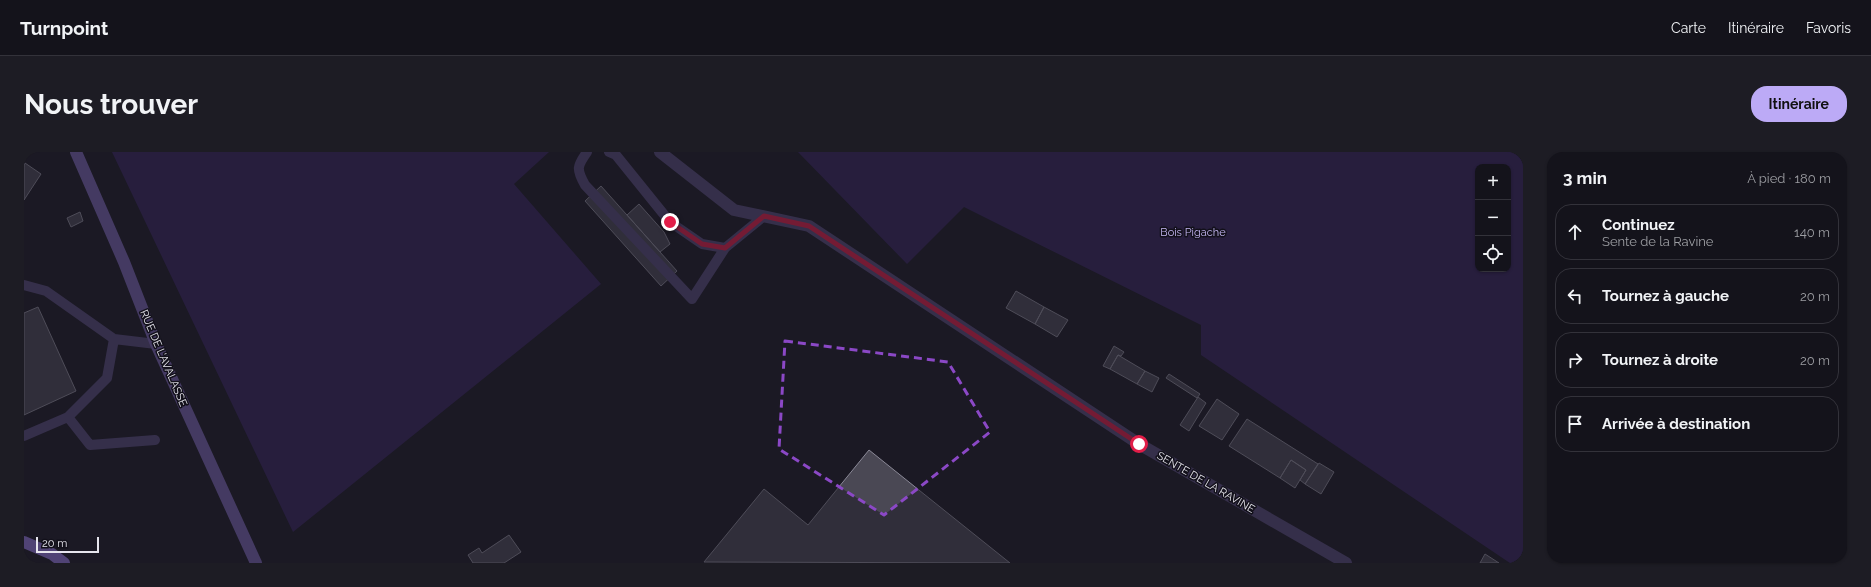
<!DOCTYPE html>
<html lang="fr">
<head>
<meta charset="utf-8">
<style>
  body { margin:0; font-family:Raleway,sans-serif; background:#1d1c24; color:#f1f3f6 }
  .controls { position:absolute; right:12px; top:12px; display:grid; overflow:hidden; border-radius:8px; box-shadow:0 1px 3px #0004 }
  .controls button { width:36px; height:36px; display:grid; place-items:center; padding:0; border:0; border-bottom:1px solid #33323a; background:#14131b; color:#f1f3f6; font:20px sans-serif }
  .scale { position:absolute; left:12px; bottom:10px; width:63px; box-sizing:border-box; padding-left:4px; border:2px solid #e6e5ed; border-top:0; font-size:11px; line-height:14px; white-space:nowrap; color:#e6e5ed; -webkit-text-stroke:3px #12101a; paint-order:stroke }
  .stop { position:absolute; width:12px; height:12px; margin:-9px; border:3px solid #e11d48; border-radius:50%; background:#fff }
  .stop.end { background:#e11d48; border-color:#fff; box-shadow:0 1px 4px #0008 }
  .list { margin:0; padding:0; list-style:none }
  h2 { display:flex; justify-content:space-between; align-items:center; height:52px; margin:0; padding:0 16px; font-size:17px }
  h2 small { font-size:13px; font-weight:400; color:#9d9ea3 }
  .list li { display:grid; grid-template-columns:26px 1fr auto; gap:12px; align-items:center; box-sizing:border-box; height:56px; margin:0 8px 8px; padding:0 8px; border:1px solid #33323a; border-radius:16px }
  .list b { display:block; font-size:15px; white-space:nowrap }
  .list p { margin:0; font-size:13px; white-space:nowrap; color:#9d9ea3 }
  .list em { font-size:13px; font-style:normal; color:#9d9ea3 }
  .icon { flex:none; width:22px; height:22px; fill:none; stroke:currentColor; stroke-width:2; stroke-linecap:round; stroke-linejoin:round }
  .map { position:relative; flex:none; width:1499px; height:411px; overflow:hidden; border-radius:16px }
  header { display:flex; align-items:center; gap:24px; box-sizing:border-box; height:56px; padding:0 20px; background:#14131b; border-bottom:1px solid #33323a }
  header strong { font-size:19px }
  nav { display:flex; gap:22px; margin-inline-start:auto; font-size:14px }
  .intro { display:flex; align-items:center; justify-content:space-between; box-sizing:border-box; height:96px; padding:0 24px }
  h1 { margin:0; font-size:28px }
  .button { padding:10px 18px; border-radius:16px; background:#bcaaf6; color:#111; font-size:14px; font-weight:700 }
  main { display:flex; gap:24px; padding:0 24px }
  aside { flex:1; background:#14131b; border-radius:16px; box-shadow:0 1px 3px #0004 }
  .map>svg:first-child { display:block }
</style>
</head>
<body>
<header>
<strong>Turnpoint</strong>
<nav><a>Carte</a><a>Itinéraire</a><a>Favoris</a></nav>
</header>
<div class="intro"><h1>Nous trouver</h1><a class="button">Itinéraire</a></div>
<main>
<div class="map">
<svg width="1499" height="411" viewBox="0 0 1499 411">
  <rect width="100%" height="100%" fill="#1b1924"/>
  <!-- green -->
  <path fill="#36245c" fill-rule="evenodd" d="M88,0H525L490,32L577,132L269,380Z
    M774,0H1499V411H1486L1477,405L1177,203V173L940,55L883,112ZM1454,15H1484V117H1454Z"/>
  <!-- building -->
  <path fill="#4a4854" stroke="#8b8997" d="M1,11L17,22L0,48V13Z
    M577,34L653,119L637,134L561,49Z
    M615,52L640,80L646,92L636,100L603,63Z
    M56,60L59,69L47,75L43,66Z
    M992,139L1020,155L1011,172L982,156Z
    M14,155L52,239L0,263V161Z
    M1020,155L1044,168L1033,185L1011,172Z
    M1090,194L1100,200L1097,204L1094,203L1086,217L1079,214Z
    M1094,203L1121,219L1113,232L1086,217Z
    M1121,219L1135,226L1128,240L1113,232Z
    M1145,222L1176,242L1173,246L1142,226Z
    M1174,245L1182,251L1165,279L1156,273Z
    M1193,247L1215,262L1198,288L1175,274Z
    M1223,267L1294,312L1281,332L1276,328L1282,318L1267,308L1256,326L1205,294Z
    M845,298L986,411L680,410L740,337L784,373Z
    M1267,308L1282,318L1271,336L1256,326Z
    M1295,311L1310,320L1297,342L1281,332Z
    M485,383L497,400L480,411H449L444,403L455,396L458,401Z
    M1461,402L1475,411H1456Z"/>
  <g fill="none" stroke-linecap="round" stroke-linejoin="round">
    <!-- lane -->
    <path stroke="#554978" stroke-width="10" d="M563,0C553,14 552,17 561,33L668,147L701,96L740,64
      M585,0L592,3L646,70L678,92L701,96
      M0,133L22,139L90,187L132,192
      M44,265L66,293L131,288
      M0,284L44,265L83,226L90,187"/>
    <!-- street -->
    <path stroke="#554978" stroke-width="12" d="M636,0L710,58L785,74L1115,292L1322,411"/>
    <!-- secondary -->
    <path stroke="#7662ad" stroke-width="12" d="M52,0L100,110L132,192L232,411"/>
    <!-- primary -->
    <path stroke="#9075d7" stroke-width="12" d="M0,390L28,402L40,411"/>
  </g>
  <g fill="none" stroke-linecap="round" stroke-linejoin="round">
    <!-- route -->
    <path stroke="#e11d48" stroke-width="5" d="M646,70L678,92L701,96L740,64L785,74L1115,292"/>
  </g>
  <!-- marked area -->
  <path d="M0 0H1499V411H0ZM761,189L924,210L966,280L860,363L755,297Z" fill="#1b1924" fill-opacity=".55" fill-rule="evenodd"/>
  <path fill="none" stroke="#8b48c6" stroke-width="3" stroke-dasharray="8 5" stroke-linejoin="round" d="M761,189L924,210L966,280L860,363L755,297Z"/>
  <g text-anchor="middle" stroke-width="3" stroke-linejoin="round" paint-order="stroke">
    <!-- park labels -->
    <g font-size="11" fill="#c4b6f2" stroke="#12101a">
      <text x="1169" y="84">Bois Pigache</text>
    </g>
    <!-- street labels -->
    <g font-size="11" fill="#e6e5ed" stroke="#12101a">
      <text transform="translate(140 206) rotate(67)" y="4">RUE DE L'AVALASSE</text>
      <text transform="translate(1182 330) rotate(30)" y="4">SENTE DE LA RAVINE</text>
    </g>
  </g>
</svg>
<div class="controls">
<button>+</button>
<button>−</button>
<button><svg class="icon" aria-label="locate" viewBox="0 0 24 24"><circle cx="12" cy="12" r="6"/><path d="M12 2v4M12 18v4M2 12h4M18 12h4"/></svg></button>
</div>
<div class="scale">20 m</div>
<div class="stop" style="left:1115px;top:292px"></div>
<div class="stop end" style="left:646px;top:70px"></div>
</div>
<aside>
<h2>3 min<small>À pied · 180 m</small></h2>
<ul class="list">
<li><svg class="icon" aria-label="ahead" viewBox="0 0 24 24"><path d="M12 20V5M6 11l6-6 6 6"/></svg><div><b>Continuez</b><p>Sente de la Ravine</p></div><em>140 m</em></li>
<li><svg class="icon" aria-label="left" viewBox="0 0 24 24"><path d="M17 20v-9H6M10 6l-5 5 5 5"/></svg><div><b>Tournez à gauche</b></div><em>20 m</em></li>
<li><svg class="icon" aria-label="right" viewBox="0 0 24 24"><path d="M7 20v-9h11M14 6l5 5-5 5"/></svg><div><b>Tournez à droite</b></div><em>20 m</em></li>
<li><svg class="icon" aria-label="arrive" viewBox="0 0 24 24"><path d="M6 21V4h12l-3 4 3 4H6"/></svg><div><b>Arrivée à destination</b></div></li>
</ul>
</aside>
</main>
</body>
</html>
